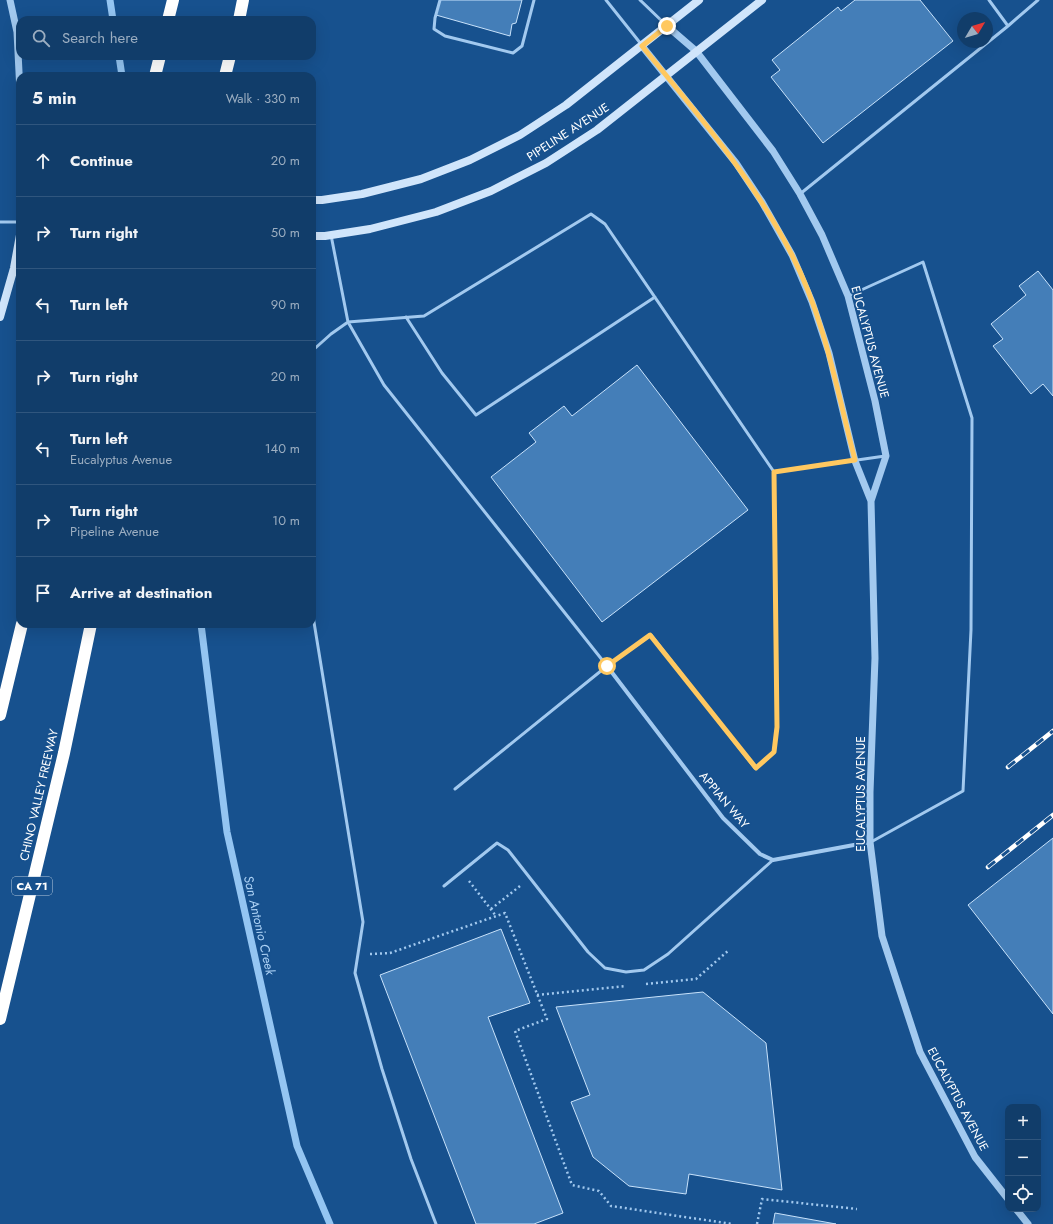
<!DOCTYPE html>
<html lang="en">
<head>
<meta charset="utf-8">
<style>
  body { margin:0; font-family:Jost,sans-serif; background:#1a4470; color:#f1f3f6 }
  .controls { position:absolute; right:12px; bottom:12px; display:grid; overflow:hidden; border-radius:8px; box-shadow:0 4px 16px #0002 }
  .controls button { width:36px; height:36px; display:grid; place-items:center; padding:0; border:0; border-bottom:1px solid #30567e; background:#113d6a; color:#f1f3f6; font:20px sans-serif }
  .compass { position:absolute; left:957px; top:12px; width:36px; height:36px; border-radius:50%; background:#113d6a; box-shadow:0 4px 16px #0002; rotate:52deg }
  .stop { position:absolute; width:12px; height:12px; margin:-9px; border:3px solid #ffc860; border-radius:50%; background:#fff }
  .stop.end { background:#ffc860; border-color:#fff; box-shadow:0 1px 4px #0008 }
  .list { margin:0; padding:0; list-style:none }
  h2 { display:flex; justify-content:space-between; align-items:center; height:52px; margin:0; padding:0 16px; font-size:17px }
  h2 small { font-size:13px; font-weight:400; color:#9caec1 }
  .list li { display:grid; grid-template-columns:26px 1fr auto; gap:12px; align-items:center; box-sizing:border-box; height:72px; padding:0 16px; border-top:1px solid #30567e }
  .list b { display:block; font-size:15px; white-space:nowrap }
  .list p { margin:0; font-size:13px; white-space:nowrap; color:#9caec1 }
  .list em { font-size:13px; font-style:normal; color:#9caec1 }
  .icon { flex:none; width:22px; height:22px; fill:none; stroke:currentColor; stroke-width:2; stroke-linecap:round; stroke-linejoin:round }
  .map { position:relative; flex:none; width:1053px; height:1224px; overflow:hidden }
  .search { position:absolute; background:#113d6a; box-shadow:0 4px 16px #0002; left:16px; top:16px; width:300px; height:44px; display:flex; align-items:center; gap:10px; box-sizing:border-box; padding:0 14px; border-radius:12px; color:#9caec1; font-size:15px }
  .panel { position:absolute; background:#113d6a; box-shadow:0 4px 16px #0002; left:16px; top:72px; width:300px; height:556px; border-radius:12px }
  .map>svg:first-child { display:block }
</style>
</head>
<body>
<div class="map">
<svg width="1053" height="1224" viewBox="0 0 1053 1224">
  <rect width="100%" height="100%" fill="#17518e"/>
  <g fill="none" stroke-linecap="round" stroke-linejoin="round">
    <!-- stream -->
    <path stroke="#94c5f2" stroke-width="7" d="M110,0L113,20
      M119,56L122,76
      M201,624L227,832L297,1146L330,1224"/>
  </g>
  <!-- building -->
  <path fill="#447eb8" stroke="#c8e2fb" d="M440,0H522L516,23L512,24L510,36L436,15Z
    M855,0H920L953,41L823,143L771,77L780,70L772,60L838,7L841,11Z
    M1038,271L1053,290V396L1043,384L1031,394L993,346L1003,339L991,324L1026,295L1019,286Z
    M637,365L748,510L602,622L491,477L536,442L529,433L564,406L572,416Z
    M1053,838V1014L968,905Z
    M501,929L530,1003L488,1017L563,1213L534,1224H476L380,975Z
    M703,992L766,1043L782,1190L689,1174L686,1194L629,1186L593,1157L571,1102L590,1095L556,1007Z
    M775,1213L836,1224H773Z"/>
  <g fill="none" stroke-linecap="round" stroke-linejoin="round">
    <!-- path -->
    <path stroke="#a2c9ef" stroke-width="2.5" stroke-dasharray="2 3" stroke-linecap="butt" d="M469,881L496,916
      M491,909L520,886
      M370,954L390,953L505,913L547,1019L515,1031L572,1185L599,1191L611,1206L732,1224
      M646,984L696,979L729,950
      M537,995L626,986
      M757,1224L762,1199L857,1209"/>
    <!-- service -->
    <path stroke="#a2c9ef" stroke-width="3" d="M440,0L435,18L434,29L445,36L513,53L522,46L534,0
      M606,0L641,44
      M640,0L666,25
      M1008,26L1038,0
      M800,194L1008,26L989,0
      M0,222H20
      M331,235L348,322L384,385L607,666
      M848,296L923,262L972,418L971,630L963,791L871,842
      M406,317L442,373L476,415L655,297
      M312,351L331,334L348,322L424,316L591,214L605,224L774,472L885,456
      M312,610L363,922L355,973L382,1069L411,1159L436,1224
      M455,789L607,666L651,635L755,768L774,752L777,727L774,472
      M444,886L497,843L508,850L588,952L605,968L626,972L644,970L668,954L773,860"/>
    <!-- minor -->
    <path stroke="#a2c9ef" stroke-width="4" d="M607,666L723,818L760,854L773,860L870,842"/>
    <!-- tertiary -->
    <path stroke="#a2c9ef" stroke-width="7" d="M10,0L17,32L20,92
      M667,26L696,51L773,151L800,194L822,235L848,296L875,401L886,456L871,501
      M642,46L736,163L762,202L792,255L812,302L829,353L855,461L871,501L875,658L870,792V842L882,936L920,1052L975,1157L1008,1199
      M1016,1209L1028,1224"/>
    <!-- secondary -->
    <path stroke="#d0e5fb" stroke-width="8" d="M312,200H322L362,194L421,179L470,160L520,135L566,105L699,0
      M312,236H325L370,229L436,212L491,191L546,163L597,130L762,0
      M0,317L14,268L20,235"/>
    <!-- motorway -->
    <path stroke="#fff" stroke-width="12" d="M168,20L173,0
      M239,20L243,0
      M155,76L160,56
      M225,76L230,56
      M0,715L22,624
      M0,1019L64,753L91,624"/>
    <defs>
      <path id="rail" d="M1008,767L1053,731
        M988,867L1053,815"/>
    </defs>
    <!-- rail casing -->
    <use href="#rail" stroke="#fff" stroke-width="4.5"/>
    <!-- rail -->
    <use href="#rail" stroke="#17518e" stroke-width="3" stroke-dasharray="9" stroke-linecap="butt"/>
  </g>
  <g fill="none" stroke-linecap="round" stroke-linejoin="round">
    <!-- route -->
    <path stroke="#ffc860" stroke-width="5" d="M607,666L650,635L756,768L774,752L777,727L774,472L855,460C837,391 825,319 792,255C753,178 696,112 642,46L667,26"/>
  </g>
  <g text-anchor="middle" stroke-width="3.5" stroke-linejoin="round" paint-order="stroke">
    <!-- shield labels -->
    <rect fill="#17518e" stroke="#b9cbdd" stroke-width="1" x="12" y="877" width="40" height="18" rx="3"/>
    <g font-size="11" font-weight="bold" fill="#fff">
      <text x="32" y="890">CA 71</text>
    </g>
    <!-- street labels -->
    <g font-size="12" fill="#fff" stroke="#17518e">
      <text transform="translate(568 132) rotate(-33)" y="4">PIPELINE AVENUE</text>
      <text transform="translate(870 342) rotate(75)" y="4">EUCALYPTUS AVENUE</text>
      <text transform="translate(861 794) rotate(-90)" y="4">EUCALYPTUS AVENUE</text>
      <text transform="translate(39 795) rotate(-77)" y="4">CHINO VALLEY FREEWAY</text>
      <text transform="translate(724 800) rotate(50)" y="4">APPIAN WAY</text>
      <text transform="translate(958 1099) rotate(62)" y="4">EUCALYPTUS AVENUE</text>
    </g>
    <!-- water labels -->
    <g font-size="13" font-style="italic" fill="#aed3f6" stroke="#17518e">
      <text transform="translate(260 925) rotate(77)" y="5">San Antonio Creek</text>
    </g>
  </g>
</svg>
<div class="controls">
<button>+</button>
<button>−</button>
<button><svg class="icon" aria-label="locate" viewBox="0 0 24 24"><circle cx="12" cy="12" r="6"/><path d="M12 2v4M12 18v4M2 12h4M18 12h4"/></svg></button>
</div>
<svg class="compass" viewBox="-18 -18 36 36"><path d="M0-13l5 13h-10z" fill="#e53935"/><path d="M0 13l5-13h-10z" fill="#9caec1"/></svg>
<div class="stop" style="left:607px;top:666px"></div>
<div class="stop end" style="left:667px;top:26px"></div>
<div class="search"><svg class="icon" aria-label="search" viewBox="0 0 24 24"><circle cx="10" cy="10" r="6"/><path d="M15 15l6 6"/></svg>Search here</div>
<section class="panel">
<h2>5 min<small>Walk · 330 m</small></h2>
<ul class="list">
<li><svg class="icon" aria-label="ahead" viewBox="0 0 24 24"><path d="M12 20V5M6 11l6-6 6 6"/></svg><div><b>Continue</b></div><em>20 m</em></li>
<li><svg class="icon" aria-label="right" viewBox="0 0 24 24"><path d="M7 20v-9h11M14 6l5 5-5 5"/></svg><div><b>Turn right</b></div><em>50 m</em></li>
<li><svg class="icon" aria-label="left" viewBox="0 0 24 24"><path d="M17 20v-9H6M10 6l-5 5 5 5"/></svg><div><b>Turn left</b></div><em>90 m</em></li>
<li><svg class="icon" aria-label="right" viewBox="0 0 24 24"><path d="M7 20v-9h11M14 6l5 5-5 5"/></svg><div><b>Turn right</b></div><em>20 m</em></li>
<li><svg class="icon" aria-label="left" viewBox="0 0 24 24"><path d="M17 20v-9H6M10 6l-5 5 5 5"/></svg><div><b>Turn left</b><p>Eucalyptus Avenue</p></div><em>140 m</em></li>
<li><svg class="icon" aria-label="right" viewBox="0 0 24 24"><path d="M7 20v-9h11M14 6l5 5-5 5"/></svg><div><b>Turn right</b><p>Pipeline Avenue</p></div><em>10 m</em></li>
<li><svg class="icon" aria-label="arrive" viewBox="0 0 24 24"><path d="M6 21V4h12l-3 4 3 4H6"/></svg><div><b>Arrive at destination</b></div></li>
</ul>
</section>
</div>
</body>
</html>
